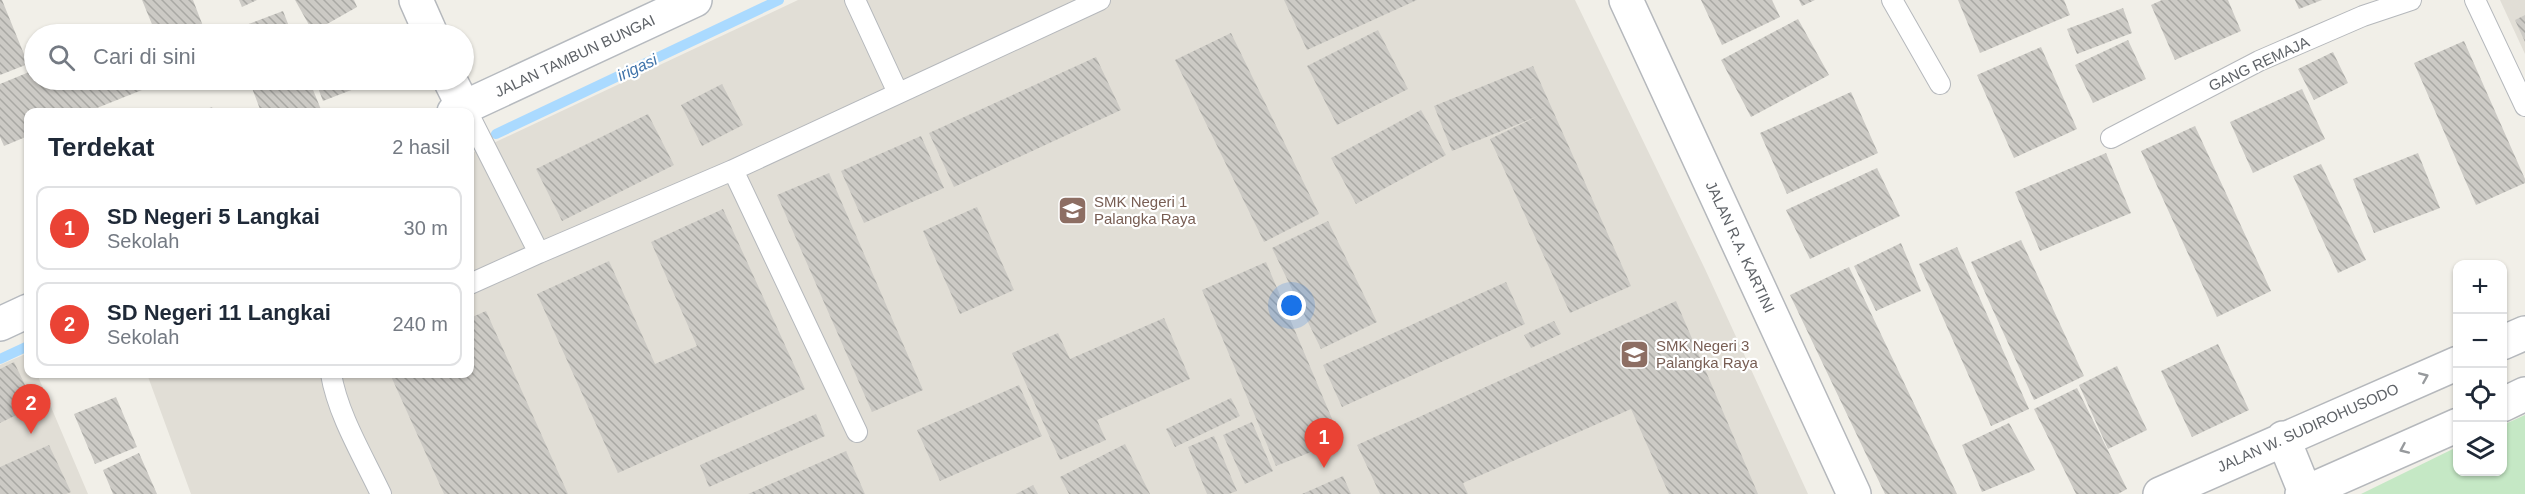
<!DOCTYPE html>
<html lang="id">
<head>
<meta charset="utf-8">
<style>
  body { margin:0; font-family:Arial,sans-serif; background:#f2f2f3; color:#1f2937 }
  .controls { position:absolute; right:18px; bottom:18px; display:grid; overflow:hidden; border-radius:12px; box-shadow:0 2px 4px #0004 }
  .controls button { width:54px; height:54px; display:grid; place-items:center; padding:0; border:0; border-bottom:2px solid #e0e1e3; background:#fff; color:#1f2937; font:30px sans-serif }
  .you { position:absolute; left:1292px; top:306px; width:21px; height:21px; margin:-15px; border:4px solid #fff; border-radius:50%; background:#1a73e8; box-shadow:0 0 0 9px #1a73e833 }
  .badge { display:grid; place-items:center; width:39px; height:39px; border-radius:50%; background:#ea4335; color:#fff; font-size:20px; font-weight:700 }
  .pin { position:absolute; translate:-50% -50px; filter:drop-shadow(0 2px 3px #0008) }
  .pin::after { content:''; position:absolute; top:32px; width:21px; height:18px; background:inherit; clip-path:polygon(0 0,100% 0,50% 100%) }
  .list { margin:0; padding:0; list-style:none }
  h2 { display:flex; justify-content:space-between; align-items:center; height:78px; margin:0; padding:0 24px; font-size:26px }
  h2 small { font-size:20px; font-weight:400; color:#747a83 }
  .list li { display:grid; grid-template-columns:39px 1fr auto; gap:18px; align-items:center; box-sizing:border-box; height:84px; margin:0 12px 12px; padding:0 12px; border:2px solid #e0e1e3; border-radius:12px }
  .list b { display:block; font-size:22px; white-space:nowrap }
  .list p { margin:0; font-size:20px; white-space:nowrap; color:#747a83 }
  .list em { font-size:20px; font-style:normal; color:#747a83 }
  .icon { flex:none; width:33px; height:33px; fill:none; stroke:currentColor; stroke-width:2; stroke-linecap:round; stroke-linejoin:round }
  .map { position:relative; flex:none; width:2525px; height:494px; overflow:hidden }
  .search { position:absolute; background:#fff; box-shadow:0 2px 4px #0004; left:24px; top:24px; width:450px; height:66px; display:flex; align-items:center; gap:15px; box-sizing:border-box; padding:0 21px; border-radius:33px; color:#747a83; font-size:22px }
  .panel { position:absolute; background:#fff; box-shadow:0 2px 4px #0004; left:24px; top:108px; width:450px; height:270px; border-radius:12px }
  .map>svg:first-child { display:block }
</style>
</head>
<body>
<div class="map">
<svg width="2525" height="494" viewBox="0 0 2525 494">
  <defs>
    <pattern id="building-back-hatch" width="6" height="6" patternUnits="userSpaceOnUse" patternTransform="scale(1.5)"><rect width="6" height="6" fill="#cccac5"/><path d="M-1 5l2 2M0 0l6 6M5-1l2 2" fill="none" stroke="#a9a8a4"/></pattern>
  </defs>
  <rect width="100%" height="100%" fill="#f1efe8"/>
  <!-- education -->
  <path fill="#e1ded6" d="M798,0H1575L1705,269L1808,494H191L147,374H470V154Z
    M2500,0H2525V54Z
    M28,353V374H37L88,494H0V365Z"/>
  <!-- green -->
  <path fill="#c5e8c5" d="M2525,415V494H2361L2457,447L2458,472H2502L2503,425Z"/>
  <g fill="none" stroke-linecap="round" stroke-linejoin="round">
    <!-- stream -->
    <path stroke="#aadaff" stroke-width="10" d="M496,134L779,0
      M470,146L473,145
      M0,359L28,346"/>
  </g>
  <!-- building -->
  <path fill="url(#building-back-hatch)" d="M0,0H2L28,64L0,75Z
    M142,0H193L206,34H156Z
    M239,0H257L242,7Z
    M295,0H354L357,7L313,32Z
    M1284,0H1417L1307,50Z
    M1701,0H1772L1780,17L1722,45Z
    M1799,0H1815L1802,6Z
    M1958,0H2064L2070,15L1980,53Z
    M2162,0H2228L2241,31L2175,60L2151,5Z
    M2295,0H2322L2299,9Z
    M2123,8L2132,33L2077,54L2067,29Z
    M283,11L292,34H231L230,31Z
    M2525,15V42L2515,20Z
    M1798,19L1829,75L1751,117L1721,60Z
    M144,25L148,34H120Z
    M1378,30L1408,89L1337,125L1307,66Z
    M1231,33L1319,214L1264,242L1175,60Z
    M2128,40L2146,79L2093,103L2075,65Z
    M2464,41L2525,179V183L2476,205L2414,63Z
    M2041,47L2077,129L2014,158L1977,75Z
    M2333,52L2348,83L2314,100L2298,69Z
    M1096,57L1121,110L954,187L929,133Z
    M1533,66L1631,286L1570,313L1490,139L1538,116L1452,151L1434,106Z
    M34,70V80H167L87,112H28V136L4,146L0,137V84Z
    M249,80H309L322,112H261Z
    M315,80H377L323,101Z
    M722,84L743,125L702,146L681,105Z
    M2302,89L2325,139L2253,173L2230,122Z
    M1851,92L1878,153L1787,194L1760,133Z
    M212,107L214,112H199Z
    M1421,110L1446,155L1356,204L1331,158Z
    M648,114L674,165L562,221L536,169Z
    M2195,126L2271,291L2217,317L2141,151Z
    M921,136L944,188L864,223L841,171Z
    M2106,153L2131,213L2040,251L2015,192Z
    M2418,153L2440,208L2374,233L2353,179Z
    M2321,164L2366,260L2338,273L2293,176Z
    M1877,168L1900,216L1810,259L1786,210Z
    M829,173L923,390L872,412L777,195Z
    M977,207L1014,290L960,314L923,231Z
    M723,209L805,389L618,473L537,294L609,261L655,364L697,346L651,242Z
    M1328,221L1377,322L1321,349L1272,248Z
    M2021,240L2084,376L2034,400L1971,262Z
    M1901,243L1921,291L1876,311L1854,266Z
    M1957,247L2029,409L1991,426L1919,264Z
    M1266,262L1341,440L1276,466L1202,290Z
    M1849,267L1957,494H1885L1790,295Z
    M1506,282L1525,324L1342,407L1323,365Z
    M1676,301L1758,494H1669L1631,409L1463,483L1468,494H1380L1357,445Z
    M486,311L568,494H444L390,374H470V318Z
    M1164,318L1190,379L1097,420L1106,440L1060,460L1012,353L1058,333L1070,359Z
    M1554,321L1561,334L1531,348L1524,335Z
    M2218,344L2249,410L2192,437L2161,371Z
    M14,362L35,406L0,423V369Z
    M2117,366L2147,430L2108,449L2079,385Z
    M1019,385L1042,436L940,481L917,430Z
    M2077,388L2127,489L2118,494H2076L2034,409Z
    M116,397L137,447L95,464L74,414Z
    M1231,398L1240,416L1175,447L1166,429Z
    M816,414L825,436L709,487L700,465Z
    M1252,422L1273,471L1245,484L1223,435Z
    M2009,423L2035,470L1982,492L1962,445Z
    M1214,436L1237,491L1229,494H1207L1188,447Z
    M1125,444L1150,494H1069L1060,477Z
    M49,445L71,492L66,494H0V467Z
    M846,451L865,494H748Z
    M139,453L157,494H113L103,470Z
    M1343,476L1351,494H1302Z
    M1033,485L1038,494H1016Z"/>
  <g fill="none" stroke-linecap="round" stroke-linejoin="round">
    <defs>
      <path id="service" d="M855,0L898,93
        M1892,0L1940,84
        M2475,0L2525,106
        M470,117L539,253L733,170L1100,0
        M2111,138L2259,61L2363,16L2411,0
        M733,170L857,432
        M470,284L539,253
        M331,374C338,415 363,456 381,494"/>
      <path id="minor" d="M416,0L431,34
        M450,80L464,108"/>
      <path id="tertiary" d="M1626,0L1854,494
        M2502,343L2525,333
        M2502,405L2525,394
        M2283,438L2305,492
        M2160,494L2458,363
        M2302,494L2458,425"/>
      <path id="secondary" d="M454,112L695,0
        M0,324L28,311"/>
    </defs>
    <!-- service casing -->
    <use href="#service" stroke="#b5b8bc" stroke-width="22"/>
    <!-- minor casing -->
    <use href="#minor" stroke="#b5b8bc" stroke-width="36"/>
    <!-- tertiary casing -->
    <use href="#tertiary" stroke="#b5b8bc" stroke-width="36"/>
    <!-- secondary casing -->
    <use href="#secondary" stroke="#b6babf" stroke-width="36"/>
    <!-- service -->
    <use href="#service" stroke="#fff" stroke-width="20"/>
    <!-- minor -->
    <use href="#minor" stroke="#fff" stroke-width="33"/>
    <!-- tertiary -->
    <use href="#tertiary" stroke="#fff" stroke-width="33"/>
    <!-- secondary -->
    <use href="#secondary" stroke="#fff" stroke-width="33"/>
  </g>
  <!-- one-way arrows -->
  <defs><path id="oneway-chevron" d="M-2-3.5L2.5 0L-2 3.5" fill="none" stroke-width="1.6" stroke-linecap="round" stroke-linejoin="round" transform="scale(1.5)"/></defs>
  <g stroke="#979a9d">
    <use href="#oneway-chevron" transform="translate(2424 377) rotate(-23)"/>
    <use href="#oneway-chevron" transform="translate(2404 449) rotate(156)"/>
  </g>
  <!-- icons -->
  <defs>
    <symbol id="school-square" viewBox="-11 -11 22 22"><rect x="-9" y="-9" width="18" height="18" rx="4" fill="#8d6e63" stroke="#fff"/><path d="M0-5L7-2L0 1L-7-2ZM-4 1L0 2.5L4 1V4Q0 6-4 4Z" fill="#fff"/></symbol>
  </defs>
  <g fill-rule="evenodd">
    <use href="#school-square" x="1056" y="194" width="33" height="33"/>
    <use href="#school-square" x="1618" y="338" width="33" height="33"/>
  </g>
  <g text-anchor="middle" stroke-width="4.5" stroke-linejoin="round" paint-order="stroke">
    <!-- street labels -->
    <g font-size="15" fill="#5f6368" stroke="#fff">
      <text transform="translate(575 56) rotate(-25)" y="5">JALAN TAMBUN BUNGAI</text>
      <text transform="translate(2259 64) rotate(-25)" y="5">GANG REMAJA</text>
      <text transform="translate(1740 247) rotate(65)" y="5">JALAN R.A. KARTINI</text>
      <text transform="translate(2308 428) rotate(-24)" y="5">JALAN W. SUDIROHUSODO</text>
    </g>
    <!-- education labels -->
    <g font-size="15" fill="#785e54" stroke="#fff" text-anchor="start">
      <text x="1094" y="207">SMK Negeri 1<tspan x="1094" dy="17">Palangka Raya</tspan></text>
      <text x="1656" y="351">SMK Negeri 3<tspan x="1656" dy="17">Palangka Raya</tspan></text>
    </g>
    <!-- water labels -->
    <g font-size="16" font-style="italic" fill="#4174aa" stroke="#fff">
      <text transform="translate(637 67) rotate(-25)" y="6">irigasi</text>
    </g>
  </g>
</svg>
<div class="controls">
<button>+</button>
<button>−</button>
<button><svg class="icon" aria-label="locate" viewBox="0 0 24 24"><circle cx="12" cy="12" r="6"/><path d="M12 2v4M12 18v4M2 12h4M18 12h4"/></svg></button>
<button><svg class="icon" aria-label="layers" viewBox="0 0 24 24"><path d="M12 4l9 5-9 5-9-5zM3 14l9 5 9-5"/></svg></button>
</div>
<div class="you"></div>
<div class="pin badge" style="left:1324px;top:468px">1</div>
<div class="pin badge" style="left:31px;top:434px">2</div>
<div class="search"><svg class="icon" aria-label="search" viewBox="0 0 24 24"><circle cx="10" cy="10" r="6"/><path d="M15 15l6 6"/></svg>Cari di sini</div>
<section class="panel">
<h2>Terdekat<small>2 hasil</small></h2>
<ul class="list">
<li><span class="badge">1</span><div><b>SD Negeri 5 Langkai</b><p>Sekolah</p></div><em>30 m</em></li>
<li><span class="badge">2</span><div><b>SD Negeri 11 Langkai</b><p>Sekolah</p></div><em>240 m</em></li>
</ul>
</section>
</div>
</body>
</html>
